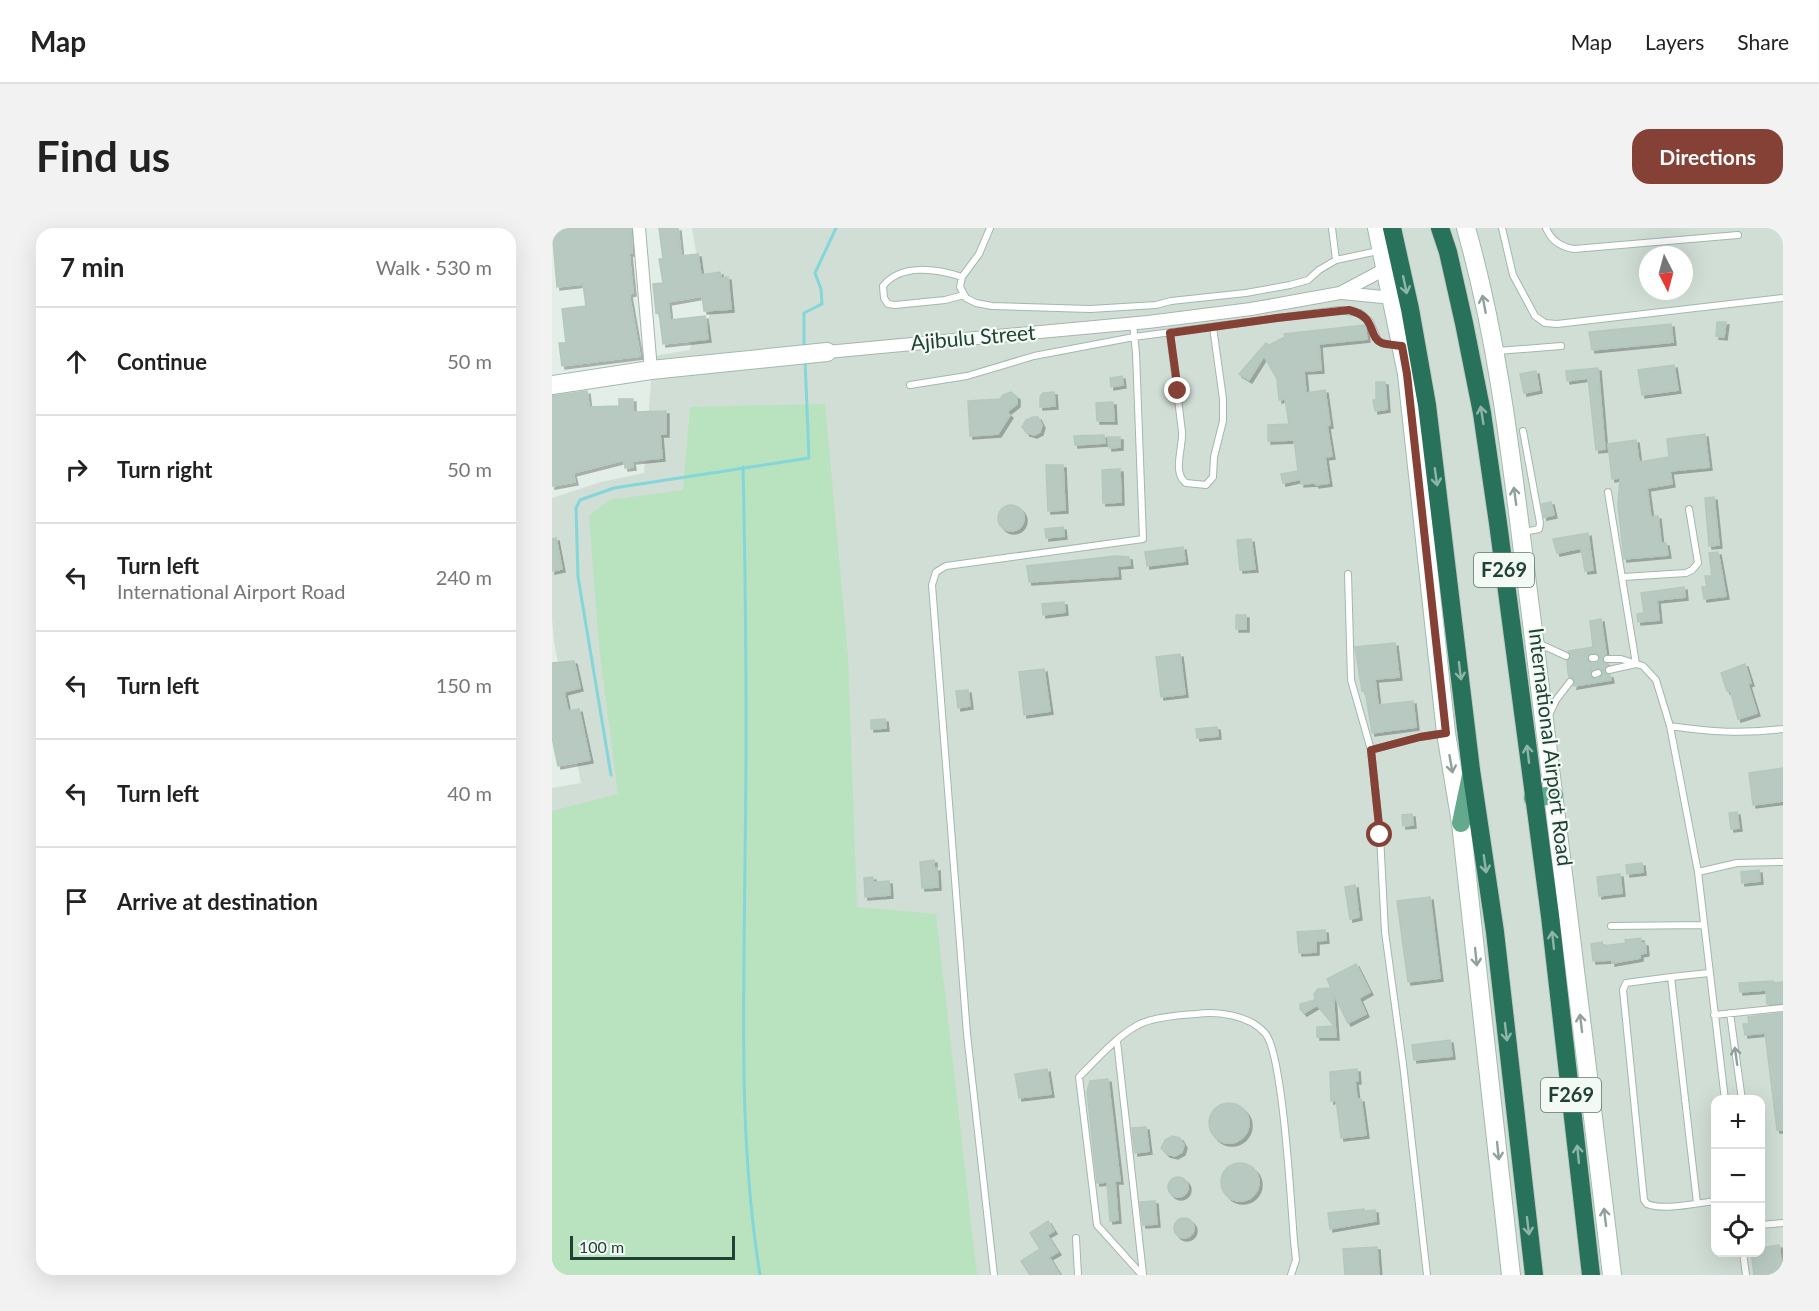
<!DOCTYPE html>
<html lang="en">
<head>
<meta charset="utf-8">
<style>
  body { margin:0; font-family:Lato,sans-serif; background:#f2f2f2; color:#222 }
  .controls { position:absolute; right:18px; bottom:18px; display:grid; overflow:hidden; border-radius:12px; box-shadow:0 6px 24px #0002 }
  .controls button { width:54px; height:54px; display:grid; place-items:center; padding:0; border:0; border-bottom:2px solid #e0e0e0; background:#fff; color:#222; font:30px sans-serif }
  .compass { position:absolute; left:1087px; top:18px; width:54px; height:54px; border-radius:50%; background:#fff; box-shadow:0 6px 24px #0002; rotate:174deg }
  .scale { position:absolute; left:18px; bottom:15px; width:165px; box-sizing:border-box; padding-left:6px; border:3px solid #204235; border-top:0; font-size:16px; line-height:21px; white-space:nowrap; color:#204235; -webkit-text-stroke:4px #f3faf6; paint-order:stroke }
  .stop { position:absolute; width:18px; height:18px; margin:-14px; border:4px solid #854136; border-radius:50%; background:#fff }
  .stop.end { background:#854136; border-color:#fff; box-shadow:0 2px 6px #0008 }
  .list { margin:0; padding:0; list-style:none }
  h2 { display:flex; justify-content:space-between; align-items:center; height:78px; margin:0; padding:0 24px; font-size:26px }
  h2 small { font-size:20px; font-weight:400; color:#767676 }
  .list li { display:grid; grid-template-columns:39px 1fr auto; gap:18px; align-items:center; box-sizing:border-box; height:108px; padding:0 24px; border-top:2px solid #e0e0e0 }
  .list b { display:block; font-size:22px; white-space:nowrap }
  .list p { margin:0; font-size:20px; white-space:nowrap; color:#767676 }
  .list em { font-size:20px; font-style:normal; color:#767676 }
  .icon { flex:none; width:33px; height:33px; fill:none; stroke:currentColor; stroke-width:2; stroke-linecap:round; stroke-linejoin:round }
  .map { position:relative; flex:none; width:1231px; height:1047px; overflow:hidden; border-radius:18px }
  header { display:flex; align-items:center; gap:36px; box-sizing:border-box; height:84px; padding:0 30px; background:#fff; border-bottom:2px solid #e0e0e0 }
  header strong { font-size:28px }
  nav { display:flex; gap:33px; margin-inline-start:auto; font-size:21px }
  .intro { display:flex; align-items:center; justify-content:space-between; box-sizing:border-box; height:144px; padding:0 36px }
  h1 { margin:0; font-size:42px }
  .button { padding:15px 27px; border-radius:18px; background:#854136; color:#fff; font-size:21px; font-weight:700 }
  main { display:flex; gap:36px; padding:0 36px }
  aside { flex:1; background:#fff; border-radius:18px; box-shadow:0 6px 24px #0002 }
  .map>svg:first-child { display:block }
</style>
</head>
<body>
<header>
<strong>Map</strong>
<nav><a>Map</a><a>Layers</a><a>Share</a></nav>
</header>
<div class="intro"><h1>Find us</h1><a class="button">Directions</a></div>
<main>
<aside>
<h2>7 min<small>Walk · 530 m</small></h2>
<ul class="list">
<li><svg class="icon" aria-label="ahead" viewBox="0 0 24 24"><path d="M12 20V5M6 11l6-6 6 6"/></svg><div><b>Continue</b></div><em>50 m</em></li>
<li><svg class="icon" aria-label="right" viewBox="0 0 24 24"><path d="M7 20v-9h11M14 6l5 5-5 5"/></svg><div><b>Turn right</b></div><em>50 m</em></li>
<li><svg class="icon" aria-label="left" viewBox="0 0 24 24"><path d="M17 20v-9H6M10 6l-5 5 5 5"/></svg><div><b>Turn left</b><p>International Airport Road</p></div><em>240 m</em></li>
<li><svg class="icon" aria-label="left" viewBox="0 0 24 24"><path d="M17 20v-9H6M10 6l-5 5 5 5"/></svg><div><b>Turn left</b></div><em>150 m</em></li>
<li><svg class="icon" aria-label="left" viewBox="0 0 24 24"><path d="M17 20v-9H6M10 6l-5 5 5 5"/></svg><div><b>Turn left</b></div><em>40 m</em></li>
<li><svg class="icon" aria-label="arrive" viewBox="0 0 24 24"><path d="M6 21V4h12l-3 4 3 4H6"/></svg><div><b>Arrive at destination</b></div></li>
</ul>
</aside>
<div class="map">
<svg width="1231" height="1047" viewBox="0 0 1231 1047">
  <defs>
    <filter id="shadow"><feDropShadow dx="3" dy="3" stdDeviation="0" flood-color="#0004"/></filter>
  </defs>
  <rect width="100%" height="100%" fill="#e2eee7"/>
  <!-- built -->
  <path fill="#d0ded6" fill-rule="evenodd" d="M140,0H1231V1047H0V560L29,555L2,414L0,391V270L49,254L92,245L101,128L138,122L141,100L157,98V58L149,53ZM1096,27H1132V63H1096ZM1164,872H1208V1024H1164Z"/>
  <!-- green -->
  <path fill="#b9e2bf" d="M273,176L296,428L305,679L384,686L425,1047H0V583L66,566L47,418L37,288L57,272L131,262L138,179Z"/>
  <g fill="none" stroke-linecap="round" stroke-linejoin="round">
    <!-- stream -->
    <path stroke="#84d6d9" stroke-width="3" d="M252,119V85L270,76L269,61L263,45L284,0
      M191,239C194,371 195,503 193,634C192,772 186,911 208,1047
      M59,547L26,349L24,280L28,272L62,260L257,230L253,132"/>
  </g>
  <!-- building -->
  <path fill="#b7c9c0" stroke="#b4c9be" stroke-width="1.5" fill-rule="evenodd" filter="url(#shadow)" d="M0,0H79L80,25H77L81,65L77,66L88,128L10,138L7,115H14L10,81L34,78L31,56L5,59Z
    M107,0H126L129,28L146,26L149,47L168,44L169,50L176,49L179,81L152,83L150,68L116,74L118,92L153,88L156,111L111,116L107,84L104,85L101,56L111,55L107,31H111Z
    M1165,94H1174L1172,109L1164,108Z
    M1119,96L1121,114L1040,122L1037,104Z
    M813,97L815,111L767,116L769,142L752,143L754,165L773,162L778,197L775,198L780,228L773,229L777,255L764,257L763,255L749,256V251L731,255L729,246L746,243L742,212L716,213V197L737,196L733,171L727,172L725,151L712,128L697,152L687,146L714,115L717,117L733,109L732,106Z
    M1122,137L1126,162L1090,167L1086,142Z
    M1046,140L1053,221L1044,222L1036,150L1015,153L1014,143Z
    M984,143L987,162L972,165L968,146Z
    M570,148L571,157L559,159L558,150Z
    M824,154H833L835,181L823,183L821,172H824Z
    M35,163L37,179L67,178V171H81V184L114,183V206H108L110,230L80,233L81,239L73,240L72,232L21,245L23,254L0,258V168Z
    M459,164L465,169V176L455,184L458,187L446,206L418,208L416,173L448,171L451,167Z
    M502,164L503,178L488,179V169L491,165Z
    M561,174L562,193H545L544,175Z
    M481,189H486L490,197L488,204L482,207L475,205L470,199L474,192Z
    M1153,206L1157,239L1118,243L1120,256L1095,260L1099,289L1106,288L1109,315H1114L1116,327L1072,331L1066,277L1068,250L1060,251L1056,216L1084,212L1087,234L1117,229L1115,211Z
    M552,207L553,215L523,217L522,208Z
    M556,209H568V219L557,220Z
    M494,237H511L513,282L496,283Z
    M568,241L569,274L551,275L550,242Z
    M1162,269L1167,317L1157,318L1153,270Z
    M999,274L1002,287L992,289L990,276Z
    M446 290a13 13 0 1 1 26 0a13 13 0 1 1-26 0Z
    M511,299L512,308L494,310L493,301Z
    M1036,305L1041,342L1033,343L1029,320L1005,325L1001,311Z
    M4,310L10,341L0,343V311Z
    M699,311L703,341L688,342L685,312Z
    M631,319L633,333L595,338L593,324Z
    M1166,324L1174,368L1152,371L1150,359H1155L1153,348H1160L1157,325Z
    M564,328L577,329L578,337L565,338L566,348L477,354L475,338Z
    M1132,359L1133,369L1105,372L1107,392L1086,394L1085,386L1092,385L1089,365Z
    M512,374L513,384L491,387L490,376Z
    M684,387H694V401H684Z
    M1049,391L1054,426L1050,432L1056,436L1052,443L1054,446L1058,447L1059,452L1022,458L1023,452L1017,449L1016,445L1015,433L1019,428L1016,423L1041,419L1038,393ZM1040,425L1048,428V432L1045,435H1038L1035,432L1036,427ZM1046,440L1051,443L1050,448L1045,451L1040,450L1038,447L1039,443Z
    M843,415L847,449L823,451L826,477L861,473L864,499L820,505L813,462L810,463L803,419Z
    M628,426L633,466L609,469L604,429Z
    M22,433L28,460L12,464L16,483L27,481L38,532L6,538L0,509V435Z
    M1193,436L1199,455L1196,456L1205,485L1186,491L1178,462L1175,463L1169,445Z
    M492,441L498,483L472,487L467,444Z
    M416,462L418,478L406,480L404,463Z
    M333,491L334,500L319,501V492Z
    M665,499L666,508L645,510L644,501Z
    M1231,540V573L1201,577L1197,545Z
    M1185,584L1187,600L1179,601L1177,585Z
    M860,586L861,597L851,598L850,587Z
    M382,632V641L385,640L386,659L370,660L368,634Z
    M1090,635L1091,644L1075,646L1074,637Z
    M1207,642L1208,653L1190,655L1189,644Z
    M1068,646L1070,665L1047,668L1045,649Z
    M321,649V654L337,653L338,667L313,669L312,650Z
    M803,657L807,689L798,691L793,659Z
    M878,669L888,750L856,754L845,673Z
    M773,702L774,712L764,713V724L747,725L745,704Z
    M1089,710V715H1093L1094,725L1088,726V730L1060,735V732L1041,733L1039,716L1050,714L1051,718L1074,715L1073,712Z
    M804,736L818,764L807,770L814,786L796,795L781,765L784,809H765V799L782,798L765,777L752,785L748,781V776L763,772L762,766L766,761L779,760L775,751Z
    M1221,753V755L1231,754V775L1215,776L1214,762L1188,764L1187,755Z
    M1231,785V902H1225L1213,805L1193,807L1191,796H1197L1196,789Z
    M898,812L900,828L862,832L860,817Z
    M495,841L499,866L467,870L463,846Z
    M805,841L806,853H803L805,871H809L814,907L789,910L784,872L779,873L778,844Z
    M556,851L568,953H563L566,992L558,993L555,954L545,955L535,864L538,853Z
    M657 895a20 20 0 1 1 40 0a20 20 0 1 1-40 0Z
    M594,899L597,923L583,925L580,900Z
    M620,908L628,910L632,917L630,924L623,928L615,926L609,920L613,912Z
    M669 954a19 19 0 1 1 38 0a19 19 0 1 1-38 0Z
    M616 959a10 10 0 1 1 20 0a10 10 0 1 1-20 0Z
    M603,973L605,996L591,997L588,974Z
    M812,981V983L823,982L824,993L778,1001L776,985Z
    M622 1000a10 10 0 1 1 20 0a10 10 0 1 1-20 0Z
    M496,993L502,1003L495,1007L506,1024L497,1029L508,1047H478L469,1033L488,1021L478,1005Z
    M1227,1017L1231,1047H1202L1199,1024H1209V1020Z
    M825,1019L827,1047H793L791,1021Z"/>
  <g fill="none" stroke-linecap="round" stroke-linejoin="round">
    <defs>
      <path id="lane" d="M438,0L427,26L410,49L408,59L414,70L424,75L440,78L538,81L604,77L619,73L694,65L738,57L756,52L767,42L784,32L826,23
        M780,0L784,32
        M950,0L961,47L983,88L993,95L1005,96L1231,70
        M994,0C999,12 1009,19 1022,21L1186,7
        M410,49C385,41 349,35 331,58L332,70L336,76L343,77L393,72L412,67
        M618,105L630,204C631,220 620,245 634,255L654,257L661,249L662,229L671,193V171L661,99
        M945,123L1009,118
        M358,157L415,148L482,128L582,109L787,82L808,85L818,94L826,113L832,116L846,117
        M971,203L988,295L987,301L972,304
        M1056,264L1084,436
        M796,346L799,452L819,522
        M1071,349L1134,345L1140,342L1146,335L1137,281
        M988,416L1014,428
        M1040,430H1043
        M1055,431H1069L1091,438L1104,452L1118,498L1146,644L1173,872
        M1057,442L1084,436
        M1043,446L1046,445
        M998,485L1004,472L1018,454
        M1118,498C1158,504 1191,506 1231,501
        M1146,644L1185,635L1231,634
        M1059,698L1151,697
        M1119,749L1157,745
        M1178,785L1190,872
        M1162,787L1231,780
        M565,813L591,1046
        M1145,975L1119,749L1074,755L1071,762L1092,972L1095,976C1112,983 1145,975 1164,973
        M1208,997L1231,995
        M524,1010L526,1047
        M1191,1024L1194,1047
        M442,1047L415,806L380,357L384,344L394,338L591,311L584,125L581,96
        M590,1047L545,997L527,849C544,832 565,808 586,797C601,789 627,787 644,786C666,783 697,787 713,805C731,825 739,977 742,1013L744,1032L739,1047
        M875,1047L851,836L833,704L828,607L819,522L868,509L893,505"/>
      <path id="street" d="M87,0L99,142
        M790,65L841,70
        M275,124L596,94L699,81L788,65L835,40"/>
      <path id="secondary" d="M825,0L855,146L894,505L909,595L959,1047
        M914,0C950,126 962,258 979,387C1008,607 1033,827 1060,1047
        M0,157L99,142L275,124"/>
      <path id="primary" d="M981,570L1002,567
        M909,595L919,547"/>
      <path id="highway" d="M840,0L858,81L875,177L919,542L943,704L982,1047
        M888,0L896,24L912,95L930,185L946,295L998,688L1039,1047"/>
    </defs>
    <!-- lane casing -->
    <use href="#lane" stroke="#a4b7ae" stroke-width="8"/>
    <!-- street casing -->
    <use href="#street" stroke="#a4b7ae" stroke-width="14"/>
    <!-- secondary casing -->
    <use href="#secondary" stroke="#9fbbae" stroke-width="20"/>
    <!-- primary casing -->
    <use href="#primary" stroke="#c1cac6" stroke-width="20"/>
    <!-- highway casing -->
    <use href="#highway" stroke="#c1cac6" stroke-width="20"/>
    <!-- lane -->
    <use href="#lane" stroke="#fff" stroke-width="6"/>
    <!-- street -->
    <use href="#street" stroke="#fff" stroke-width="12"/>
    <!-- secondary -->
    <use href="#secondary" stroke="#fff" stroke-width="18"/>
    <!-- primary -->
    <use href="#primary" stroke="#62a98e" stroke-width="18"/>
    <!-- highway -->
    <use href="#highway" stroke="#28715a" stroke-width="18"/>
  </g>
  <!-- one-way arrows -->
  <defs><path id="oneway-shaft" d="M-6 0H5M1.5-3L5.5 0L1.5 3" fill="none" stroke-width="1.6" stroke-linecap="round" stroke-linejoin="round" transform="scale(1.5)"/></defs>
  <g stroke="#8eb6a8">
    <use href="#oneway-shaft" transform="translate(853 57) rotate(78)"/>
    <use href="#oneway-shaft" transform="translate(930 187) rotate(-99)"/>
    <use href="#oneway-shaft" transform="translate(884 249) rotate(82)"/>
    <use href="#oneway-shaft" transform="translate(908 443) rotate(83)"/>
    <use href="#oneway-shaft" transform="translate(976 526) rotate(-97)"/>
    <use href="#oneway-shaft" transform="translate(933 636) rotate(82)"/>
    <use href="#oneway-shaft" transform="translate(1001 712) rotate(-96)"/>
    <use href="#oneway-shaft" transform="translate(954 804) rotate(83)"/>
    <use href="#oneway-shaft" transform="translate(1026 926) rotate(-96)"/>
    <use href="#oneway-shaft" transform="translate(976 998) rotate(83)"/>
  </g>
  <g stroke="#90a09a">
    <use href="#oneway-shaft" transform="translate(932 76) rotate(-101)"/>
    <use href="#oneway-shaft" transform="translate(963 268) rotate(-98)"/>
    <use href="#oneway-shaft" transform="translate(899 536) rotate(80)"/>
    <use href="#oneway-shaft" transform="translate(924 729) rotate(84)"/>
    <use href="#oneway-shaft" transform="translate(1029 795) rotate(-97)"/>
    <use href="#oneway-shaft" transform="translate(1184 828) rotate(-98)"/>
    <use href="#oneway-shaft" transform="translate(946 923) rotate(84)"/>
    <use href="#oneway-shaft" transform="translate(1053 989) rotate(-97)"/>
  </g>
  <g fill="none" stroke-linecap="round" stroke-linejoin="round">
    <!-- route -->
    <path stroke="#854136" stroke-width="8" d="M626,163L618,105L725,90L797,82C826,89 815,109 830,115C836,117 844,117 850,118L855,146L894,505L868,509L819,522L828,607"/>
  </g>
  <g text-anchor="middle" stroke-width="4.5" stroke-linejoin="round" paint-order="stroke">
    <!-- shield labels -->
    <g fill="#f3faf6" stroke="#5f796f" stroke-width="1.5">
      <rect x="922" y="325" width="60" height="34" rx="4.5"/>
      <rect x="989" y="850" width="60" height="34" rx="4.5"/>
    </g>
    <g font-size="20" font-weight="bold" fill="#204235">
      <text x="952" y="349">F269</text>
      <text x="1019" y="874">F269</text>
    </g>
    <!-- street labels -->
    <g font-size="21" fill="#204235" stroke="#f3faf6">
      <text transform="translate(421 110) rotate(-5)" y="7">Ajibulu Street</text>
      <text transform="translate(998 519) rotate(83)" y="7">International Airport Road</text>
    </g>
  </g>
</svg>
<div class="controls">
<button>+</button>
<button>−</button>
<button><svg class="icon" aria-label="locate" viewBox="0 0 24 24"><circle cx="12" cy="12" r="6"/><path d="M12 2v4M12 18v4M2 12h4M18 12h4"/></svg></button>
</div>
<svg class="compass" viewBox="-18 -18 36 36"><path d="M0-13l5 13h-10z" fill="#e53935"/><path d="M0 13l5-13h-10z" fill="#767676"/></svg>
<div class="scale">100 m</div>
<div class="stop" style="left:828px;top:607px"></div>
<div class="stop end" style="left:626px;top:163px"></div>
</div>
</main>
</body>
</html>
